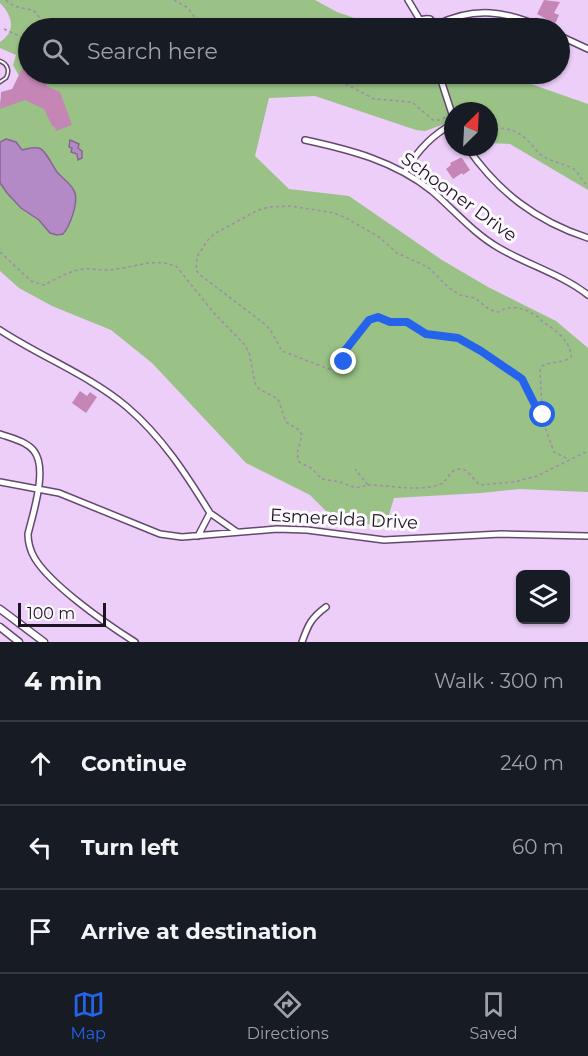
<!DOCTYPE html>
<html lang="en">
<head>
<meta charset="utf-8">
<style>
  body { margin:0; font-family:Montserrat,sans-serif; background:#20242c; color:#f1f3f6 }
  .controls { position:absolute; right:18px; bottom:18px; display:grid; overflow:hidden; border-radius:9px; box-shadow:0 2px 4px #0004 }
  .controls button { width:54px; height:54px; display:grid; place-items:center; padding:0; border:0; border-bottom:2px solid #363941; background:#171b24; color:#f1f3f6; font:30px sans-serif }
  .compass { position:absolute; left:444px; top:102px; width:54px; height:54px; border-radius:50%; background:#171b24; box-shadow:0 2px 4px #0004; rotate:24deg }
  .scale { position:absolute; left:18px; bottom:15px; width:88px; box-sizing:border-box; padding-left:6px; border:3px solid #1e1322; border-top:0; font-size:16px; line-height:21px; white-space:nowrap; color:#1e1322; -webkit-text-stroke:4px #fdfaff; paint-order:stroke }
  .stop { position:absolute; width:18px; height:18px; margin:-14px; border:4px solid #2563eb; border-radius:50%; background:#fff }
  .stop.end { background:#2563eb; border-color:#fff; box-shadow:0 2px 6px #0008 }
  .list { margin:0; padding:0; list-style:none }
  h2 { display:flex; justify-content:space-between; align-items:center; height:78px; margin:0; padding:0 24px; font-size:26px }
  h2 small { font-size:20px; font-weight:400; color:#9ea1a6 }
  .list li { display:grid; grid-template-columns:39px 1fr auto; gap:18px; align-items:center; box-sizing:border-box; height:84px; padding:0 24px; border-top:2px solid #363941 }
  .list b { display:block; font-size:22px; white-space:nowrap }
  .list em { font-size:20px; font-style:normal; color:#9ea1a6 }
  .icon { flex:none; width:33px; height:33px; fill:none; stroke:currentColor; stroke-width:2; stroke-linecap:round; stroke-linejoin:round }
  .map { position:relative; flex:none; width:588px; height:642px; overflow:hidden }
  .search { position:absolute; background:#171b24; box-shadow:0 2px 4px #0004; left:18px; right:18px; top:18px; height:66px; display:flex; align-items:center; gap:15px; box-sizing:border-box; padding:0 21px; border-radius:33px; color:#9ea1a6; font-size:22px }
  .sheet { height:330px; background:#171b24 }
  nav { display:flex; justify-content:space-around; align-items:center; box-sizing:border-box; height:84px; border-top:2px solid #363941; background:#171b24; font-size:16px; color:#9ea1a6 }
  nav a { display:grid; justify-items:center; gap:3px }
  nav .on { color:#2563eb }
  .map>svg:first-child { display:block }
</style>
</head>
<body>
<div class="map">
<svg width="588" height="642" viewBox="0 0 588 642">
  <rect width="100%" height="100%" fill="#eccef9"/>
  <!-- green -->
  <path fill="#9ac287" d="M0,0H315L337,12L383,28H28V74H502L588,104V190L510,144L489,143V111H453V121L425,131L416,130L315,96L269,98L255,156L289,189L349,196L442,260L488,287L556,321L588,348V492L519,489L481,493L394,498L385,528L331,516L310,495L246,463L152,363L111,330L52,306L19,288L0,271V101L28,92L13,65L16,55L0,48V42C17,31 12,15 0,3Z"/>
  <!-- water -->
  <path fill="#b48ac6" stroke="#876695" stroke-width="1.5" d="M6,139L16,142L22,150C27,149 35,146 41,149C46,152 53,166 57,172C62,178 73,185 75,193C78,204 70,226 63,234L57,235L50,233L39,220L21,208L7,193L0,183V142Z
    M70,140L79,144L78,148L82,151V158L78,160L77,154L71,152L72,148L69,147Z"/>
  <!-- building -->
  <path fill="#c586b5" d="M544,0L560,2L554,13L559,15L555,24L537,14Z
    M26,66L28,67V74H42L39,80L47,84L46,86L60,92L72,125L56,131L55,127L52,126L44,109L25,100L0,109L1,92L12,89L21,71Z
    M460,158H462L470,170L463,175L462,173L453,179L446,169L451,165L450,163Z
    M80,391L87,396L90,392L97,397L86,413L72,403Z"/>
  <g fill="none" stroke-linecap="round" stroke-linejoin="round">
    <defs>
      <path id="service" d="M0,61C8,64 10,71 6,78L0,82"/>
      <path id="minor" d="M408,0L420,20
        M436,25C475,6 506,11 544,28
        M415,28C417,20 422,18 430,19L437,27
        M560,36L588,49
        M439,74L453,117
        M305,140C351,150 394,161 432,191C454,210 473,233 499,248C528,265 561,274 588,295
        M467,147C498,192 536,221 588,238
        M405,172C417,151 431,135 453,124
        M0,330C41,357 89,375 127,407C162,437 186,474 210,513
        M0,434C11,438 26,441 34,451C48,469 33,513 28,534C28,541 29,546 32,553C44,581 108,625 135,642
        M0,482L59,493L160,534L182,537L277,529L307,530L384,540L501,534L588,536
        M198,536L210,513L237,532
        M302,642C308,625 311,618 326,607"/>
      <path id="tertiary" d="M0,609L44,642
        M0,627L19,642"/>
    </defs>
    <!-- service casing -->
    <use href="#service" stroke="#64496e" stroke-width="5"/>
    <!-- minor casing -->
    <use href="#minor" stroke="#64496e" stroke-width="8"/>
    <!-- tertiary casing -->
    <use href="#tertiary" stroke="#64496e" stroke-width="9"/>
    <!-- path -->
    <path stroke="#a28aab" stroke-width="1.5" stroke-dasharray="3 3" stroke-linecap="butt" d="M6,0C20,15 39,0 42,28
      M174,0L188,8L202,28
      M4,29L28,40
      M52,74V83
      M305,74L339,80L374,99L412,102L433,120H441L447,115
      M489,129C503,126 518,130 528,141C533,145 536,151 541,155C551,162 562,163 572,168C580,172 580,181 588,185
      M0,252L31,281L44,285C56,279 69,271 83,269C91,268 99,270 107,270C131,269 155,256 177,267L213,312L244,344L249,352L255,383L259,389L278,399L286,422L299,430L302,435L297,454L299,462L311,468L322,479L340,482L356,488L368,485L355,469
      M543,415H540L522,379L481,351L458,338L426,334L407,322H390L378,317L369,320L343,353L344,362L338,370L329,369L282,351L271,331L266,325L199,274L196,270L197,257L207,241L214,234L258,210L270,207L291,206L334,213L346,218L379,237L397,253L428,267L448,287L460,295L475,298L490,310L499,312C510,304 524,308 535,315C539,317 541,321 546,324C557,331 571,342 571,357C562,364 551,361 542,366L540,371L543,422L554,452L570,460
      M368,485C392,485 415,492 438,485C448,483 448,470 459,469C468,468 473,480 480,485L514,482L537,476L588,451"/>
    <!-- service -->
    <use href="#service" stroke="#fff" stroke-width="2"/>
    <!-- minor -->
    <use href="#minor" stroke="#fff" stroke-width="5"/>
    <!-- tertiary -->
    <use href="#tertiary" stroke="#fff" stroke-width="6"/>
  </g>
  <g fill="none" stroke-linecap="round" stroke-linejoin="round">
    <!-- route -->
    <path stroke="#2563eb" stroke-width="8" d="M344,362L343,353L369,320L378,317L390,322H407L426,334L458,338L481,351L522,379L540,415H543"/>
  </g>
  <g text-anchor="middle" stroke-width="6" stroke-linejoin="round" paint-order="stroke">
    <!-- street labels -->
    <g font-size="18" fill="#1e1322" stroke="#fdfaff">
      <text transform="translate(459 197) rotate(36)" y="6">Schooner Drive</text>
      <text transform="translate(344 519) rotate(3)" y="6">Esmerelda Drive</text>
    </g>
  </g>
</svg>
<div class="controls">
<button><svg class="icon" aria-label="layers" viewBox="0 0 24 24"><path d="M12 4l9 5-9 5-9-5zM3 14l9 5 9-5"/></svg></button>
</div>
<svg class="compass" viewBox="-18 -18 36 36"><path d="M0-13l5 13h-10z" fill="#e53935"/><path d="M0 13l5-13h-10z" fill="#9ea1a6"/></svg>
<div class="scale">100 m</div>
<div class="stop" style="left:543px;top:415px"></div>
<div class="stop end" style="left:344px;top:362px"></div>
<div class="search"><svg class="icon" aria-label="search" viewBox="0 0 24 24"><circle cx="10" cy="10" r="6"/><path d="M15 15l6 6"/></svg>Search here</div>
</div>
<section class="sheet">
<h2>4 min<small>Walk · 300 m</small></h2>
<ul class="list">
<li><svg class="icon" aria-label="ahead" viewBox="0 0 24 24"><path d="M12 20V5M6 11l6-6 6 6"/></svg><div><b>Continue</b></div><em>240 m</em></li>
<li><svg class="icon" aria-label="left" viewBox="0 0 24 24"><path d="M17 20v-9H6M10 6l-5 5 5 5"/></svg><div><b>Turn left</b></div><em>60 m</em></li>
<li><svg class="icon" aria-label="arrive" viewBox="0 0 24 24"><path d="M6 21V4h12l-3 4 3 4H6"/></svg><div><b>Arrive at destination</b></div></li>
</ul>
</section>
<nav>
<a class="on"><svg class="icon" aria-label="map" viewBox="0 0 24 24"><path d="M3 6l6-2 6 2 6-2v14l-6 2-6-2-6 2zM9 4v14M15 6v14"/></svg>Map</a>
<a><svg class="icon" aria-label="directions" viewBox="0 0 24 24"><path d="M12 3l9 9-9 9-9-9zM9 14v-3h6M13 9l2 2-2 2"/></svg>Directions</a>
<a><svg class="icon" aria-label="saved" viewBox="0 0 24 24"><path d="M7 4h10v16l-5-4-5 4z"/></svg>Saved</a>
</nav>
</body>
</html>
